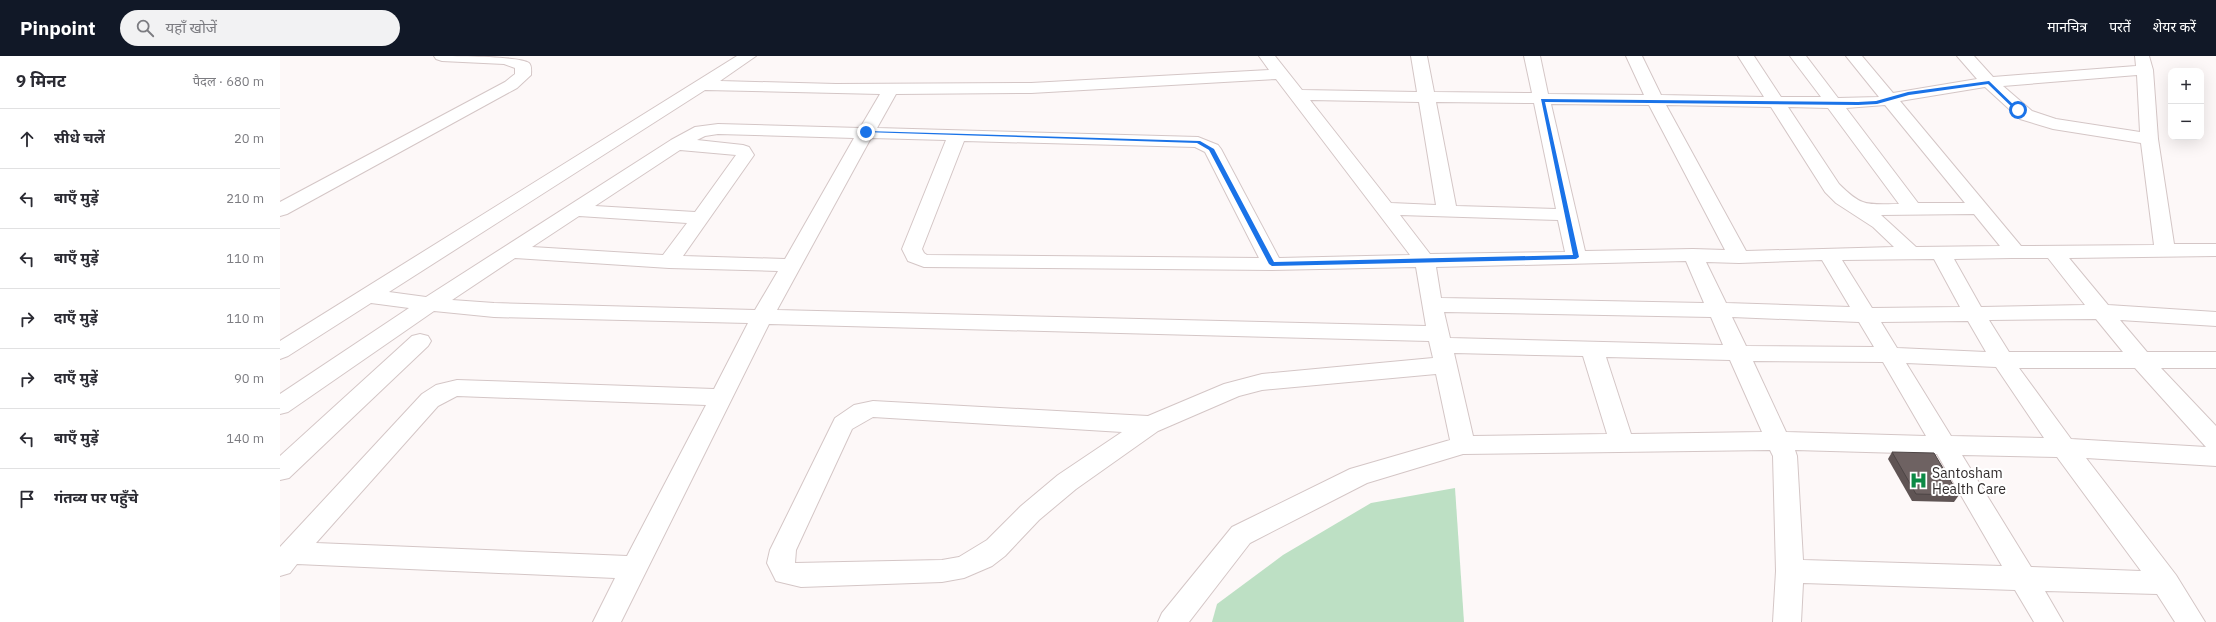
<!DOCTYPE html>
<html lang="hi">
<head>
<meta charset="utf-8">
<style>
  body { margin:0; font-family:"IBM Plex Sans","Noto Sans Devanagari",sans-serif; background:#f2f2f3; color:#2b2b33 }
  .controls { position:absolute; right:12px; top:12px; display:grid; overflow:hidden; border-radius:8px; box-shadow:0 4px 16px #0002 }
  .controls button { width:36px; height:36px; display:grid; place-items:center; padding:0; border:0; border-bottom:1px solid #e1e1e2; background:#fff; color:#2b2b33; font:20px sans-serif }
  .stop { position:absolute; width:12px; height:12px; margin:-9px; border:3px solid #1a73e8; border-radius:50%; background:#fff }
  .stop.end { background:#1a73e8; border-color:#fff; box-shadow:0 1px 4px #0008 }
  .list { margin:0; padding:0; list-style:none }
  h2 { display:flex; justify-content:space-between; align-items:center; height:52px; margin:0; padding:0 16px; font-size:17px }
  h2 small { font-size:13px; font-weight:400; color:#7c7c81 }
  .list li { display:grid; grid-template-columns:26px 1fr auto; gap:12px; align-items:center; box-sizing:border-box; height:60px; padding:0 16px; border-top:1px solid #e1e1e2 }
  .list b { display:block; font-size:15px; white-space:nowrap }
  .list em { font-size:13px; font-style:normal; color:#7c7c81 }
  .icon { flex:none; width:22px; height:22px; fill:none; stroke:currentColor; stroke-width:2; stroke-linecap:round; stroke-linejoin:round }
  .map { position:relative; flex:none; width:1936px; height:566px; overflow:hidden }
  header { display:flex; align-items:center; gap:24px; box-sizing:border-box; height:56px; padding:0 20px; background:#111827; color:#fff }
  header strong { font-size:19px }
  nav { display:flex; gap:22px; margin-inline-start:auto; font-size:14px }
  .search { width:280px; height:36px; background:#f2f2f3; display:flex; align-items:center; gap:10px; box-sizing:border-box; padding:0 14px; border-radius:22px; color:#7c7c81; font-size:15px }
  main { display:flex }
  aside { flex:1; background:#fff }
  .map>svg:first-child { display:block }
</style>
</head>
<body>
<header>
<strong>Pinpoint</strong>
<div class="search"><svg class="icon" aria-label="search" viewBox="0 0 24 24"><circle cx="10" cy="10" r="6"/><path d="M15 15l6 6"/></svg>यहाँ खोजें</div>
<nav><a>मानचित्र</a><a>परतें</a><a>शेयर करें</a></nav>
</header>
<main>
<aside>
<h2>9 मिनट<small>पैदल · 680 m</small></h2>
<ul class="list">
<li><svg class="icon" aria-label="ahead" viewBox="0 0 24 24"><path d="M12 20V5M6 11l6-6 6 6"/></svg><div><b>सीधे चलें</b></div><em>20 m</em></li>
<li><svg class="icon" aria-label="left" viewBox="0 0 24 24"><path d="M17 20v-9H6M10 6l-5 5 5 5"/></svg><div><b>बाएँ मुड़ें</b></div><em>210 m</em></li>
<li><svg class="icon" aria-label="left" viewBox="0 0 24 24"><path d="M17 20v-9H6M10 6l-5 5 5 5"/></svg><div><b>बाएँ मुड़ें</b></div><em>110 m</em></li>
<li><svg class="icon" aria-label="right" viewBox="0 0 24 24"><path d="M7 20v-9h11M14 6l5 5-5 5"/></svg><div><b>दाएँ मुड़ें</b></div><em>110 m</em></li>
<li><svg class="icon" aria-label="right" viewBox="0 0 24 24"><path d="M7 20v-9h11M14 6l5 5-5 5"/></svg><div><b>दाएँ मुड़ें</b></div><em>90 m</em></li>
<li><svg class="icon" aria-label="left" viewBox="0 0 24 24"><path d="M17 20v-9H6M10 6l-5 5 5 5"/></svg><div><b>बाएँ मुड़ें</b></div><em>140 m</em></li>
<li><svg class="icon" aria-label="arrive" viewBox="0 0 24 24"><path d="M6 21V4h12l-3 4 3 4H6"/></svg><div><b>गंतव्य पर पहुँचे</b></div></li>
</ul>
</aside>
<div class="map">
<svg width="1936" height="566" viewBox="0 0 1936 566">
  <rect width="100%" height="100%" fill="#fdf8f8"/>
  <!-- green -->
  <path fill="#bde0c4" d="M1175,432L1184,566H932L937,548L1003,499L1091,447Z"/>
  <g fill="none" stroke-linecap="round" stroke-linejoin="round">
    <defs>
      <path id="minor" d="M154,0C171,0 240,0 249,7C252,10 251,15 251,19L237,32L7,158L0,160V146L225,26L235,18V12L224,8L162,5L156,3Z
        M457,0H476L440,25L556,28L751,27L989,14L979,0H995L1022,34L1137,36L1131,0H1147L1154,36L1252,37L1244,0H1260L1268,38L1364,39L1346,0H1362L1381,39L1484,41L1458,0H1474L1501,41H1541L1510,0H1526L1558,42L1599,41L1566,0H1582L1613,37L1697,23L1677,0H1694L1713,21L1856,10L1855,0H1869L1873,14L1878,83L1894,188H1936V200L1789,202L1828,249L1936,256V270L1840,264L1867,296H1936V312H1881L1936,370V410L1806,402L1896,519L1925,566H1895L1877,538L1765,535L1783,566H1754L1735,534L1523,527L1521,566H1493L1496,515L1493,400L1490,394L1183,398L1087,427L970,487L909,566H878L882,557L952,471L1070,413L1170,384L1156,318L982,334L959,340L878,375L796,433L759,464L725,500L712,510L684,522L662,526L521,531L496,525L487,507L490,494L555,362L574,349L593,345L868,360L944,328L982,318L1153,302L1149,285L489,268L341,566H313L335,522L17,508L10,517L0,520V491L142,338L156,329L177,324L434,333L468,267L214,261L154,255L8,356L0,358V338L129,252L91,247L8,300L0,303V285ZM1857,19L1860,76L1776,63L1752,55L1723,30ZM996,23L1130,199L999,202L941,93L938,89L918,81L597,72L616,38L751,37ZM1705,31L1740,63L1773,73L1861,87L1874,189L1741,190L1620,45ZM425,34L600,38L580,72L438,68L415,71L391,84L146,241L109,236ZM1030,44L1139,46L1156,149L1111,147ZM1156,46L1254,47L1276,153L1176,150ZM1271,48L1369,49L1445,194L1413,193L1305,195ZM1386,49L1491,51L1545,136L1556,147L1593,171L1614,191L1466,195ZM1605,49L1685,147H1638L1566,52ZM1508,51L1548,52L1619,148C1587,148 1583,152 1559,128ZM438,78L574,82L505,203L403,200L474,99L469,91L463,89L417,84L425,80ZM591,82L666,84L622,193L628,205L644,211L992,214L1136,211L1146,270L497,254ZM684,85L915,91L925,96L979,202L647,199L644,197L642,193ZM400,94L456,99L415,156L315,150ZM1694,158L1720,190L1636,191L1601,159ZM1120,159L1278,164L1285,196L1150,198ZM299,160L407,167L383,199L252,191ZM235,202L389,212L498,215L475,254L214,247L172,244ZM1732,202H1768L1805,249L1701,251L1674,203ZM1654,203L1680,251L1592,252L1562,204ZM1542,204L1570,251L1446,247L1426,206L1459,207ZM1406,205L1424,247L1161,242L1156,211ZM1164,256L1431,261L1443,289L1170,282ZM1452,261L1579,266L1594,291L1466,290ZM1816,263L1843,296H1729L1709,264ZM1688,265L1706,296L1617,292L1601,266ZM1174,297L1303,300L1327,378L1193,380ZM1326,301L1450,304L1482,376L1351,378ZM1473,305L1603,306L1646,380L1506,376ZM1626,307L1716,311L1764,382L1671,380ZM1739,312H1855L1926,391L1791,383ZM177,340L426,349L347,500L36,487L158,350ZM593,361L842,376L778,419L741,450L707,484L679,501L662,504L515,507L516,494L572,373ZM1515,394L1657,398L1722,510L1523,504L1517,400ZM1682,399L1777,401L1861,515L1751,511Z
        M140,278L148,280L151,285L148,290L9,422L0,424V400L132,280Z"/>
    </defs>
    <!-- minor casing -->
    <use href="#minor" stroke="#d4c6c6" stroke-width="2"/>
    <!-- minor -->
    <use href="#minor" fill="#fff" fill-rule="evenodd"/>
  </g>
  <!-- wall -->
  <path fill="#5f5454" d="M1612,396L1679,439L1674,446L1632,445L1608,403Z"/>
  <!-- building -->
  <path fill="#6e6262" stroke="#4d4545" d="M1612,396L1654,397L1679,439L1636,438Z"/>
  <!-- route -->
  <path fill="#1a73e8" d="M1709,25L1740,55H1736L1708,28L1629,39L1597,48L1578,49L1265,46L1299,201L1296,203L992,210L989,208L929,94L917,87L584,76L586,75L920,85L934,93L994,206L1293,199L1261,43L1578,46L1596,45L1628,36Z"/>
  <!-- icons -->
  <defs>
    <symbol id="hospital-bare" viewBox="-9 -9 18 18"><path d="M-5-5h3v3.5h4V-5h3V5h-3V1.5h-4V5h-3Z" fill="#0c8a46" stroke="#fff" stroke-width="2.5" paint-order="stroke"/></symbol>
  </defs>
  <g fill-rule="evenodd">
    <use href="#hospital-bare" x="1626" y="412" width="25" height="25"/>
  </g>
  <g text-anchor="middle" stroke-width="4" stroke-linejoin="round" paint-order="stroke">
    <!-- poi labels -->
    <g font-size="14" fill="#322d2d" stroke="#fff" text-anchor="start">
      <text x="1652" y="422">Santosham<tspan x="1652" dy="16">Health Care</tspan></text>
    </g>
  </g>
</svg>
<div class="controls">
<button>+</button>
<button>−</button>
</div>
<div class="stop" style="left:1738px;top:54px"></div>
<div class="stop end" style="left:586px;top:76px"></div>
</div>
</main>
</body>
</html>
